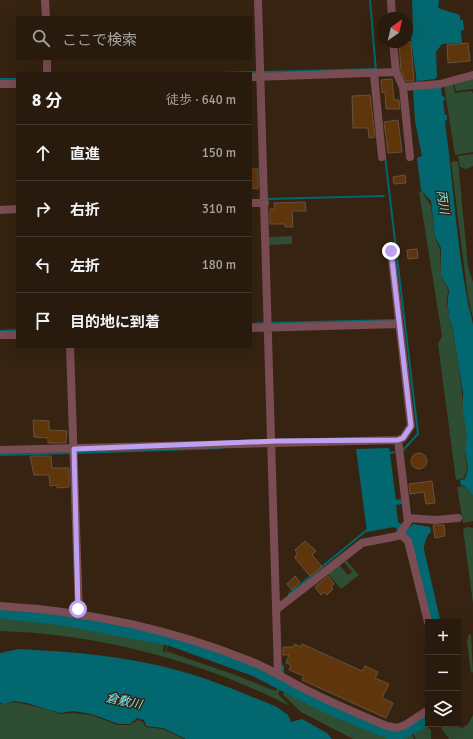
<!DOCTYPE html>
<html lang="ja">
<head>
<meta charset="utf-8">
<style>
  body { margin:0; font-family:Signika,"Noto Sans JP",sans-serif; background:#302316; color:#f1f3f6 }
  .controls { position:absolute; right:12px; bottom:12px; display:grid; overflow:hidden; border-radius:0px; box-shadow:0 4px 16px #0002 }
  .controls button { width:36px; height:36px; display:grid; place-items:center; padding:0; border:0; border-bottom:1px solid #44382e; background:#281a0d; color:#f1f3f6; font:20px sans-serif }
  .compass { position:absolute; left:377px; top:12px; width:36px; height:36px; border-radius:50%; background:#281a0d; box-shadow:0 4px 16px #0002; rotate:34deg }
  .stop { position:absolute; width:12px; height:12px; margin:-9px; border:3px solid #bca0f2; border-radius:50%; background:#fff }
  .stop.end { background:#bca0f2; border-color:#fff; box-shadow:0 1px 4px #0008 }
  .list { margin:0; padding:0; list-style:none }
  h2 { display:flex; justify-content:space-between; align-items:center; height:52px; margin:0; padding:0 16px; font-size:17px }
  h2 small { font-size:13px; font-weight:400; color:#a5a19d }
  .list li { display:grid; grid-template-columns:26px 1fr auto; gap:12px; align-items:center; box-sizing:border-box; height:56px; padding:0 16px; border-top:1px solid #44382e }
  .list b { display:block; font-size:15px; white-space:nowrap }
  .list em { font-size:13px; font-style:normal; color:#a5a19d }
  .icon { flex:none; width:22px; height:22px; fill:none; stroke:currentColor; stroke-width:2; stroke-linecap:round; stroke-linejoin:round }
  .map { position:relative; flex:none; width:473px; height:739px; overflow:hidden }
  .search { position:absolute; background:#281a0d; box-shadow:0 4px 16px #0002; left:16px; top:16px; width:236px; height:44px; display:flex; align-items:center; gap:10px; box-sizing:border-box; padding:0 14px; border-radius:0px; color:#a5a19d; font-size:15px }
  .panel { position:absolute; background:#281a0d; box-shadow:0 4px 16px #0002; left:16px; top:72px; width:236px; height:276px; border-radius:0px }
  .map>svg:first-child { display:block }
</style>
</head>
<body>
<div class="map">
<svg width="473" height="739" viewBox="0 0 473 739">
  <rect width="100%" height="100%" fill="#362311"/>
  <!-- green -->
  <path fill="#2f4d33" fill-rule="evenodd" d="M473,79V89L456,91L454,84Z
    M453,84L455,93L471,91L473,93V152L455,155L444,86Z
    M473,154V166L466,169L460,167L458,156Z
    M458,161L468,266L473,282V318L468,297L451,162Z
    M422,191L431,206L435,238L440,249L441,276L448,290L446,307L450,311L448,316L452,326L459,369L467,438L465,450L467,469L464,478L456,480L438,344L442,336L419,192Z
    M292,236V244L268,245V237Z
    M463,486L473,495V521L463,523L457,487Z
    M468,527L473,528V604L463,529Z
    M345,559L359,575L341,589L326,572ZM344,562L352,572L348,575L340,566Z
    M0,616C54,616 111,629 164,642L163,652H165L167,644L225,662L281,687L278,694L290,706C201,661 100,634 0,631ZM168,645L225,663L276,685L279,688L275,691L238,676L166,651Z
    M469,634L471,635L473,672L471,673L467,641Z
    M285,688L312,704L383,734C394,737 401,738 411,732L414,739H353L301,712L283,695Z
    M15,702L47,709L60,714L73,713L91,715L118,725H130L138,720L143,722L145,727L163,729L184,739H0V704Z
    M473,715V739H449L441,728L445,724L462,728L468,724Z
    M426,726L431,730V739H416L412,732Z"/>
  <!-- water -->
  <path fill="#02676e" d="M412,0H439L438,8L460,15V20H463L464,30L461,31L462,43L442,44L436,52L437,76L435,79L419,81L417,84L410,32L413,31Z
    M441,87L442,96H444L445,100L443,101L445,115H447V120L445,121C453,180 456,240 467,298C468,307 472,316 473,325V495L463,485L461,486L460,480L465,479L468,469L465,449L467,438L463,409V393L452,325L448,316L450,311L447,307L449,290L441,276V248L435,237L431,201L421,190L417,158L422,156L415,121L413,90Z
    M389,448L390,452L395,451V453L390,454L396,500L401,499L402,504L396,505L398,522L409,528L413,524L430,527L431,532C424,536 422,557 423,565L417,566L410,539L394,527L367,532L356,449Z
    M19,649C74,652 127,656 180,671C213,680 245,694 277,707L288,715L291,722L302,719L327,733L332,739H186L163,728L146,726L144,720L137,718L130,724H119L91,714L73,711L60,713L27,703L14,701L4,704L0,703V653Z"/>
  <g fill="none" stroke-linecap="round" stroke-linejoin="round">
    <!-- stream -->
    <path stroke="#02676e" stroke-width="2" d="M370,0L376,71
      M264,72L376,69
      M219,73L257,72
      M0,79H17
      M385,156L418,434L402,451
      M266,199L384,196
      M269,323L397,320
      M251,324L265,323
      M0,331L17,330
      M77,453L222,448
      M0,455L72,453
      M289,594L368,529
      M283,673V666"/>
    <!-- river -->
    <path stroke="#02676e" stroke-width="13" d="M417,548L434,622
      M0,612L64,619L169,639L255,670L321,704L392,734L401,733L428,719"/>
  </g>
  <!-- building -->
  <path fill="#5f360b" stroke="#67513e" d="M399,42H411L414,81H406L401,71Z
    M468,43L470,61L448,63L447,45Z
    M392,79L394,100H399L400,109H386L385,92L382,93L381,80Z
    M370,95L375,137L369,138L368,128H353L352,96Z
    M398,120L402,152L388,153L384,122Z
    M251,169H258V189L251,188Z
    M405,175L406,183L394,184L393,177Z
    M305,202L306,211H292L293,227H285V224H270V209H275L274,203Z
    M417,249L418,258L408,259L407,250Z
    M33,420L49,421V430L67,431L66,443H48V438L34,437Z
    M411 461a8 8 0 1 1 16 0a8 8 0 1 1-16 0Z
    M30,456H51L52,468H69V487L57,488V485L50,486L49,475H34Z
    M432,481L435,503L426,504L424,492L410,494L409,484Z
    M433,525H444L445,536L435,538Z
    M305,541L316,551L312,555L321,565V568L310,576L295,558L297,553L295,550Z
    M295,576L300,582L292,590L287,584Z
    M328,576L334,584L331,587L333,589L327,595L325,592L321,595L315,587Z
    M295,644L301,647L302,644L362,671L365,666L378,672L375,678L389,684L382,698L393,703L386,718L302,680L304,676L289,670L291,665L286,663L289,655H283V647H293Z"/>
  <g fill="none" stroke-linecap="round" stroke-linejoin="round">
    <!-- minor -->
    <path stroke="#7a4c53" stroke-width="8" d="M45,0L46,17
      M258,0L278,674
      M391,0L392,18
      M393,42L396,72L403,87L440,84L473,75
      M47,59V73
      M374,74L382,157
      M251,77L396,72
      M0,84H17
      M403,87L410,157
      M251,203H265
      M0,210L17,209
      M391,251L411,426L403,438L398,440
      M251,328L399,324
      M0,335H17
      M70,347L79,615
      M0,450L398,440L408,522L398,536L362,543L277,609
      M408,518L435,520L458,518
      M400,534L408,541L428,622
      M0,606C85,611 171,629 250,661C273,670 293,684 315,694C339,706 363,716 387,726L397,728L405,725L428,710"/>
  </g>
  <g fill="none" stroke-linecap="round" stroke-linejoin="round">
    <!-- route -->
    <path stroke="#bca0f2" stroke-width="5" d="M78,609L74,449L277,441L398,440L403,438L411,426L391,251"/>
  </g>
  <g text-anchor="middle" stroke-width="3" stroke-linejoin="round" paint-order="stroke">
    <!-- water labels -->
    <g font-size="12" font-style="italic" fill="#72ebf5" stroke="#362311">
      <text transform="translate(443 202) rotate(82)" y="4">丙川</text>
      <text transform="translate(124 701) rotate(12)" y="4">倉敷川</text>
    </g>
  </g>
</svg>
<div class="controls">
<button>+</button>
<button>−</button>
<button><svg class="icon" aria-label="layers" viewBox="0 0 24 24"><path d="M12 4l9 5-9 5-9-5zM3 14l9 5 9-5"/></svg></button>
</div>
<svg class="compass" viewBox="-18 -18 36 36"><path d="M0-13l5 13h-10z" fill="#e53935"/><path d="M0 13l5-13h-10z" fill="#a5a19d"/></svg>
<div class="stop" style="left:78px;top:609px"></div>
<div class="stop end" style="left:391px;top:251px"></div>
<div class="search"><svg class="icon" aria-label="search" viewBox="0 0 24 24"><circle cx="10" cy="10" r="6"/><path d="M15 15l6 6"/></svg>ここで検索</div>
<section class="panel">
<h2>8 分<small>徒歩 · 640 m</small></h2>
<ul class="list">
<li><svg class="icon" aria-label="ahead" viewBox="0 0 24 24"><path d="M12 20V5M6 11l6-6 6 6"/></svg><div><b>直進</b></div><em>150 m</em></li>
<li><svg class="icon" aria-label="right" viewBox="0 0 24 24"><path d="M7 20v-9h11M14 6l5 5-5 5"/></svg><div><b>右折</b></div><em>310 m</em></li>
<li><svg class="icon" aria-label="left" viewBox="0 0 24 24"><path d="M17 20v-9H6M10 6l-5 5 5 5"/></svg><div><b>左折</b></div><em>180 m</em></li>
<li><svg class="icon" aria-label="arrive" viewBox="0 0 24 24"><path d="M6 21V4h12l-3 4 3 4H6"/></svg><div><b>目的地に到着</b></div></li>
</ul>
</section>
</div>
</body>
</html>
